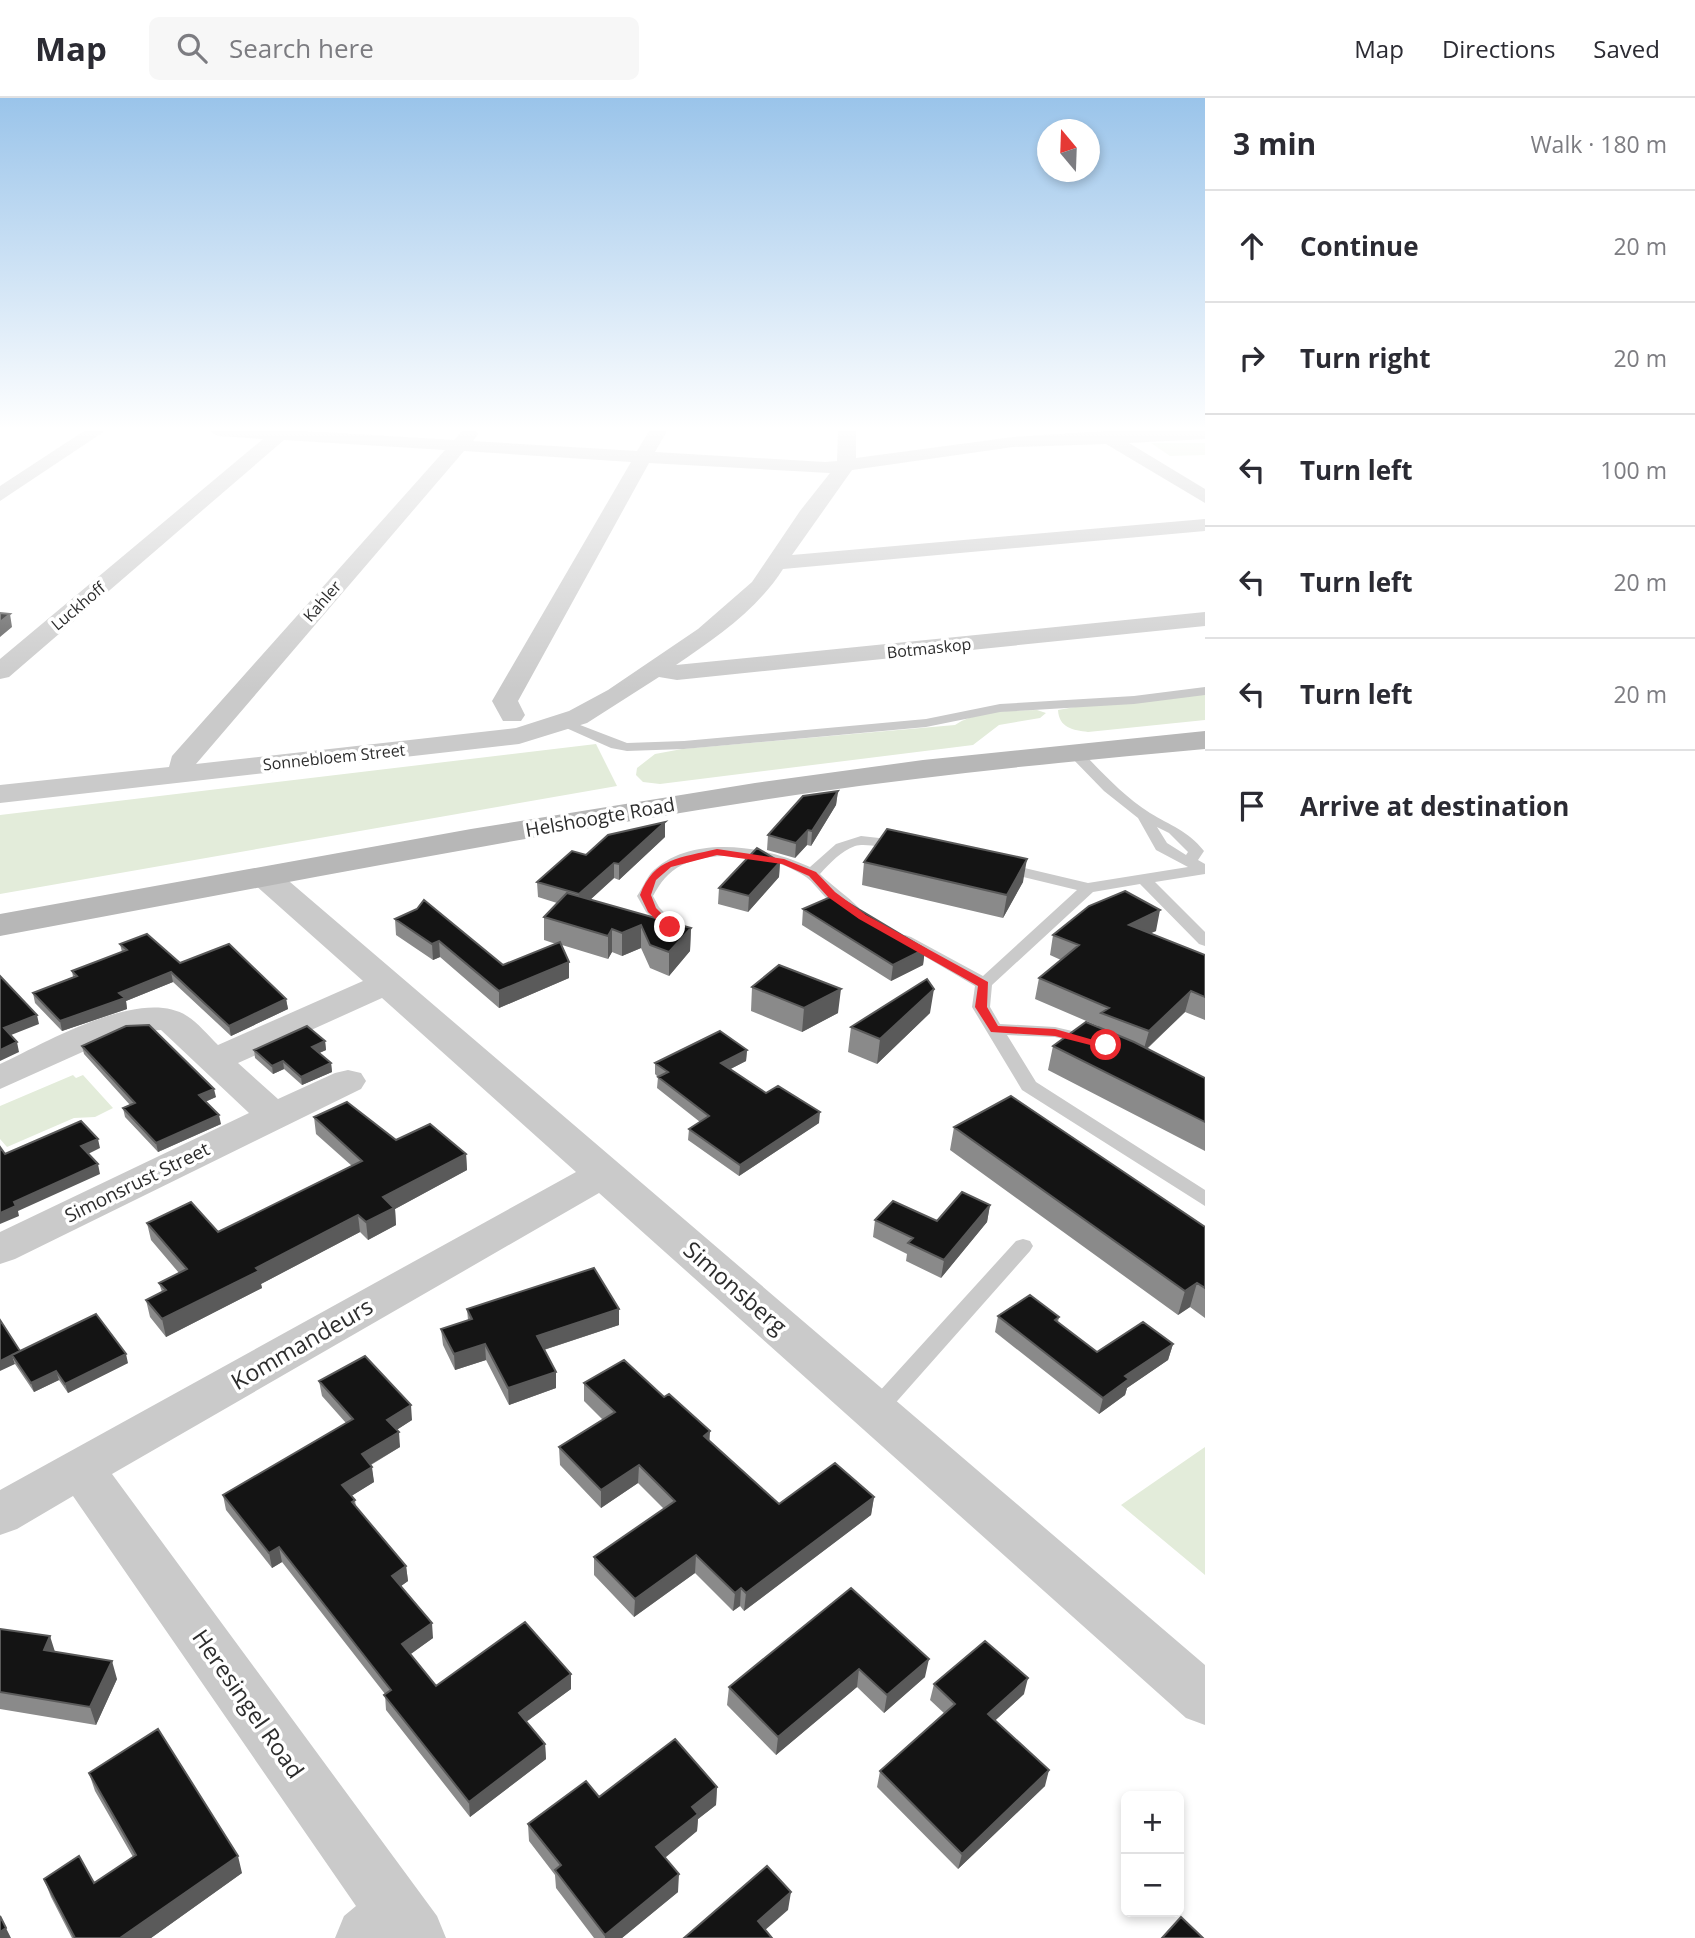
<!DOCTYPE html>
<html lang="en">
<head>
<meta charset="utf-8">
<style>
  body { margin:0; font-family:"Open Sans",sans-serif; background:#f7f7f7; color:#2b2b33 }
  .controls { position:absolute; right:21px; bottom:21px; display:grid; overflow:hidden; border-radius:10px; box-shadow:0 4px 10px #0003 }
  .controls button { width:63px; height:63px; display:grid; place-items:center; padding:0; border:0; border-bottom:2px solid #e1e1e2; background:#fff; color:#2b2b33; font:35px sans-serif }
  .compass { position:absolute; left:1037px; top:21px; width:63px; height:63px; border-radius:50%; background:#fff; box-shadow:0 4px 10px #0003; rotate:341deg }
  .stop { position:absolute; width:21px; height:21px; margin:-16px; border:5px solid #eb292f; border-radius:50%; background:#fff }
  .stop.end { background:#eb292f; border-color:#fff; box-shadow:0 2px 7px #0008 }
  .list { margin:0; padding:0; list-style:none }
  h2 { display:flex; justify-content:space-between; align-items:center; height:91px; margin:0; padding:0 28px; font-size:30px }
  h2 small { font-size:23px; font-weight:400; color:#7c7c81 }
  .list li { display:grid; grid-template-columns:46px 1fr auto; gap:21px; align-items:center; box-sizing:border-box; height:112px; padding:0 28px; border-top:2px solid #e1e1e2 }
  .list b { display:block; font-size:26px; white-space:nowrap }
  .list em { font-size:23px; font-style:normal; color:#7c7c81 }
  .icon { flex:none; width:38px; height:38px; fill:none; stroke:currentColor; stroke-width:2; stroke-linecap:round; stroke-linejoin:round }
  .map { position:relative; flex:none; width:1205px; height:1840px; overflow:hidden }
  header { display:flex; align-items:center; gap:42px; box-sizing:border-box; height:98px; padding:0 35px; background:#fff; border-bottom:2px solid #e1e1e2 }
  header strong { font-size:33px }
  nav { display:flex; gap:38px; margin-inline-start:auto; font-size:24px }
  .search { width:490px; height:63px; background:#f7f7f7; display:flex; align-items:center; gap:18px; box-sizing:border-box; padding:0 24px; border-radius:10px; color:#7c7c81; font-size:26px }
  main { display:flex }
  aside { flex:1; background:#fff }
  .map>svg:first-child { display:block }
</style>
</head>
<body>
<header>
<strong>Map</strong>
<div class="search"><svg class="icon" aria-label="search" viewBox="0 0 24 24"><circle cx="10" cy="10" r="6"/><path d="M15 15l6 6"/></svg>Search here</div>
<nav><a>Map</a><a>Directions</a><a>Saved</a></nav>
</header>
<main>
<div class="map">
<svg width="1205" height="1840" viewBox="0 0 1205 1840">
  <rect width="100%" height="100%" fill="#fff"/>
  <!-- green -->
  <path fill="#e3ecda" d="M1151,345H1205V357L1170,358Z
    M1205,595V622L1088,634C1073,632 1059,630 1058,612L1075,609Z
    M1037,612L1046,615L1040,620L999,627L973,647L660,686L643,684L636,677L637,670L655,656L682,651L955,627C977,612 1011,613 1037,612Z
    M596,646L617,688L0,796V717Z
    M73,977L76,980L83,977L113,1010L95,1019L74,1020L7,1049L0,1041V1008Z
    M1205,1349V1477L1121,1407Z"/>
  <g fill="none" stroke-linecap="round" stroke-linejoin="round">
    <!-- service -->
    <path fill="#cacaca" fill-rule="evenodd" d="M1205,589V597L1134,606L1000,614L926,629L684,651L627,653L611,650L555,625L562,621L567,622L627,645L684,643L926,621L1000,606L1134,598Z
      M1075,651L1080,652C1102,674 1123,698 1150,715C1171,728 1187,732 1204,753L1198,762L1205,766V776L1155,784L1205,834V848L1199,846L1140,786L1093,794L992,887L990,909L1000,926L1055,929L1098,939L1101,943L1092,948L1055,939L1007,937L1036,984L1205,1092V1108L1022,992L972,909L975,888L897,842L905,837L911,839L983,878L1077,792L998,773L995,770L998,767L1003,765L1088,785L1188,769L1156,752L1138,720L1104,693L1070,658V652ZM1157,729L1169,735L1188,754L1186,757L1167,745Z
      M861,738L906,743L908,746C897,757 871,743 855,748C841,753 830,765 820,776C833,789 848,798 859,810L857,813C834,819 821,790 806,779C774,756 717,751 682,767C668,774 660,785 653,798L659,809L678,829L676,832H664L646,814L637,798C642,791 646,781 651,775C690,735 766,748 810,769L836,746Z
      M1023,1141L1030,1143L1033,1148L1030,1153L883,1319L875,1322L867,1319L863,1313L867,1307L1016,1143Z"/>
    <!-- minor -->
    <path fill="#cacaca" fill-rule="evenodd" d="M84,333H105L0,403V388Z
      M209,333H307L454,342L462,333H476L478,336L473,343L637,353L649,333H667L655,354L825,364L837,363L838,333H856V360L1013,339L1104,333H1205V341L1129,345L1205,391V405L1106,346L1013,349L852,372L792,457L1205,421V433L783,471C757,512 716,540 676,567L1205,514V528L677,582L659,579L587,625L519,646L0,705V687L169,669L172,658L445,352L284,342L9,579L0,581V561L263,341L218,338ZM464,353L631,364L492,603L503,623H521L525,617L518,603L649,365L830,375L800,413L752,484L698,531L608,592L569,613L516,630L196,666Z
      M265,770L276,772L1205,1567V1627L1186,1620L599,1095L112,1376L437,1818L446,1840H335L344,1818L356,1808L73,1398L17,1431L0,1437V1392L576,1074L382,900L238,965L278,1001L335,975L348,972L361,975L366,983L361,991L15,1161L0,1166V1134L249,1015L161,932L127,934L0,991V966C44,946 140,888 187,918C198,925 208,937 218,947L363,883L254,786L250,779L254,772Z"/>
    <!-- secondary -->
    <path fill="#b7b7b7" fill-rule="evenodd" d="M1205,633V651C1073,663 940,676 809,695C538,735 269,788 0,838V816L471,731L755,685L923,662Z"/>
  </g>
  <!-- wall -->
  <path fill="#8a8a8a" d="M838,693L836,707L811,748L807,747L795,760L767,752L768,737Z
    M665,739L619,782L614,780L590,802L691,830L690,853L669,878L650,870L641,850L622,858L612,854L608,861L562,847L569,864V880L499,910L440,859L433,862L396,837L395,821L503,867L556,846L544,842V819L557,805L538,799L537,784L586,757Z
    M780,764L779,779L748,814L718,806L719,790Z
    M864,764L1023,784L1003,820L862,787Z
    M803,811L925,851L923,867L891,883L802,827Z
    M1156,833L1150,835L1205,857V922L1185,914L1147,951L1205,980V1053L1048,972L1053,948L1098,929V928L1035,901L1039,880L1061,862L1050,857L1053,837Z
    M120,846L286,901L288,911L231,938L173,884L126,903L127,911L62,933L35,905L33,895L73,879L72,873L122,854Z
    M752,889L838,915L802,934L751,913Z
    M930,915L877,966L848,954L851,929Z
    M325,943L326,952L319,955L331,965L332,974L302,987L284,971L273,976L255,960L254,952Z
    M82,948L216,999L205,1004L221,1026L158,1054L125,1019L123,1010L130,1007L84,956Z
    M747,952L746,963L730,971L766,995L819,1025L739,1078L688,1042L689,1031L700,1024L657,990L658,979L655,976V965Z
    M314,1019L396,1042L466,1056L467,1072L395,1111L396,1127L368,1142L360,1134L261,1186L262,1190L166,1239L150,1219L146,1202L162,1194L159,1185L179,1175L151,1142L147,1125L218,1134L352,1068L316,1036Z
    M954,1029L1205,1129V1220L1190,1209L1178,1217L950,1052Z
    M990,1107L987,1124L941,1180L906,1163L907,1156L873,1139L875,1122L937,1123Z
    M467,1211L619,1227L544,1252L556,1274V1290L509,1307L486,1262L455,1272L443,1247L441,1231L468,1222Z
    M998,1218L1059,1219L1058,1224L1097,1254L1173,1246L1168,1262L1127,1290L1125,1297L1099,1316L995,1234Z
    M0,1222L20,1253L128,1265L68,1295L59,1282L34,1294L15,1266Z
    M319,1283L412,1322L396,1332L400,1349L371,1367L374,1384L351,1398L355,1402L356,1409L406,1468L408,1483L401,1488L433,1540L410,1556L436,1588L571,1576V1591L526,1624L545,1646L546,1661L470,1719L386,1612L385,1596L282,1464L272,1470L226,1412L223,1397L346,1325L322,1298Z
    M584,1285L710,1343L779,1406L874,1399L871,1417L744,1513L740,1508L733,1513L695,1475L634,1519L594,1477V1459L664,1411L638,1385L601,1410L560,1367L559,1349L603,1322L584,1303Z
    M851,1490L925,1579L884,1615L857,1589L776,1657L727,1607L729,1589Z
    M0,1531L117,1581L96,1627L0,1611Z
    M934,1586L1024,1596L995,1622L1045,1688L958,1771L877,1689L880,1673L945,1616L930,1602Z
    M89,1675L242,1775L151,1840H72L51,1799L44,1781L94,1785L133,1759L95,1693Z
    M717,1689L716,1707L698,1721L697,1733L665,1760L678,1794L622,1840H594L556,1790L555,1777L529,1743L528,1726L599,1699Z"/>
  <!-- shaded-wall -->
  <path fill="#5a5a5a" d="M10,516L12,529L0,539V524Z
    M838,693L836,707L811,748L812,733Z
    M665,724V739L619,782V766Z
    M808,732L807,747L795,760L796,745Z
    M1027,761L1023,784L1003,820L1007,797Z
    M780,764L779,779L748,814L749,798Z
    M614,765V780L579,812V796Z
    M1160,812L1156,833L1125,847L1129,827Z
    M641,827V850L622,858V835Z
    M691,830L690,853L669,878V854Z
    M612,831V854L608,861V838Z
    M439,843L440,859L433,862L432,846Z
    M925,851L923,867L891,883L893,867Z
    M569,864V880L499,910V893Z
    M171,874L173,884L126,903L127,911L62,933L60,923L119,895Z
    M841,891L838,915L802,934L804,910Z
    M934,891L930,915L877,966L880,941Z
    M1191,893L1185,914L1143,954L1149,933Z
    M286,901L288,911L231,938L229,928Z
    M37,917L39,926L6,939L4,930Z
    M325,943L326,952L313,958L312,949Z
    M17,944L19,954L0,963V952Z
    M747,952L746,963L721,976V965Z
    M283,963L284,971L273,976L272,968Z
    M331,965L332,974L302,987L301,979Z
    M214,991L216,999L200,1006L199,997Z
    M820,1014L819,1025L739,1078L740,1067Z
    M219,1017L221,1026L158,1054L156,1045Z
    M98,1041L100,1050L84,1058L81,1048Z
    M466,1056L467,1072L395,1111L396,1127L368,1142L366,1124L383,1099Z
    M98,1066L100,1076L18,1113L19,1118L0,1126V1115L14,1104Z
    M990,1107L987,1124L941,1180L944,1162Z
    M358,1117L360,1134L261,1186L262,1190L166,1239L162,1221L256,1170Z
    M1197,1185L1190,1209L1178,1217L1185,1193Z
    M619,1211V1227L537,1254V1238Z
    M485,1246L486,1262L455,1272L454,1256Z
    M1173,1246L1168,1262L1127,1290L1125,1297L1099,1316L1103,1300L1125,1278Z
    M20,1253L12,1257L15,1266L0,1273V1263Z
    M126,1256L128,1265L68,1295L65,1286Z
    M56,1273L59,1282L34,1294L31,1285Z
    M556,1274V1290L509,1307L508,1290Z
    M411,1307L412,1322L389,1337L387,1322Z
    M710,1333L709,1352L704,1338Z
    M399,1334L400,1349L363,1371L362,1356Z
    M639,1367L638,1385L601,1410V1392Z
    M372,1369L374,1384L345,1402L342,1387Z
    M874,1399L871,1417L744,1513L746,1495Z
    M279,1449L282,1464L272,1470L269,1455Z
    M696,1457L695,1475L634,1519L635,1501Z
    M406,1468L408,1483L394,1493L392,1478Z
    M741,1490L740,1508L733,1513L735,1495Z
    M432,1525L433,1540L404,1561L402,1546Z
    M50,1538L56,1557L44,1552Z
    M929,1561L925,1579L884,1615L887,1597Z
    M112,1563L117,1581L96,1627L90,1609Z
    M859,1571L857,1589L776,1657L778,1639Z
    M571,1576V1591L519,1629V1615Z
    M1028,1580L1024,1596L985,1632L988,1616Z
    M545,1646L546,1661L470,1719L469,1704Z
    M1049,1672L1045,1688L958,1771L962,1756Z
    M717,1689L716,1707L698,1721L697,1733L656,1767V1749L692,1709Z
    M238,1758L242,1775L151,1840H120Z
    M679,1776L678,1794L622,1840H605V1837Z
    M791,1794L788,1812L756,1840L758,1823Z
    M6,1830L11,1840H0V1834Z"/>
  <!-- building -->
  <path fill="#141414" stroke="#5a5a5a" stroke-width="2" d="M0,515L10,516L0,524Z
    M838,693L812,733L808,732L796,745L768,737L803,698Z
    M665,724L619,766L614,765L579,796L537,784L572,753L586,757L608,737Z
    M887,731L1027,761L1007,797L864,764Z
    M757,750L780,764L749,798L719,790Z
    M1125,793L1160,812L1129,827L1205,857V899L1191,893L1149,933L1101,915L1109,910L1039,880L1079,847L1053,837L1089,808Z
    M567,795L691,830L669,854L650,847L641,827L622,835L612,831L608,838L544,819Z
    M835,797L925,851L893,867L803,811Z
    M424,802L503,867L560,844L569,864L499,893L439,843L432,846L395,821L417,811Z
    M147,836L180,865L229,846L286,901L229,928L171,874L119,895L125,900L60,923L33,895L77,878L72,873L127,852L120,846Z
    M779,867L841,891L804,910L752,889Z
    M0,878L37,917L4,930L17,944L0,952Z
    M927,881L934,891L880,941L851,929Z
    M1086,924L1134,944L1205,980V1024L1053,948Z
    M149,927L214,991L199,997L219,1017L156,1045L123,1010L135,1005L82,948L126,928Z
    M307,928L325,943L312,949L331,965L301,979L283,963L272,968L254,952Z
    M720,933L747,952L721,965L766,995L778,988L820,1014L740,1067L689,1031L709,1018L658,979L668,974L655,965Z
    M1011,998L1205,1129V1190L1197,1185L1185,1193L954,1029Z
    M347,1004L396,1042L430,1026L466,1056L383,1099L394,1110L366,1124L358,1117L256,1170L259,1173L162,1221L146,1202L166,1192L159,1185L187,1171L147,1125L191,1104L218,1134L362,1063L314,1019Z
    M81,1023L98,1041L81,1048L98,1066L14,1104L16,1108L0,1115V1049L5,1056Z
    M962,1094L990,1107L944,1162L908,1145L913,1140L875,1122L893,1103L937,1123Z
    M594,1170L619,1211L537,1238L556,1274L508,1290L485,1246L454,1256L441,1231L472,1221L467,1211Z
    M1030,1197L1059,1219L1055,1222L1097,1254L1143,1224L1173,1246L1125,1278L1129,1281L1103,1300L998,1218Z
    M96,1216L126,1256L65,1286L56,1273L31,1285L12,1257Z
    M0,1222L20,1253L0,1263Z
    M365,1258L411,1307L387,1322L399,1334L362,1356L372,1369L342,1387L355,1402L352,1404L406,1468L392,1478L432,1525L402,1546L436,1588L525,1524L571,1576L519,1615L545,1646L469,1704L384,1597L391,1592L279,1449L269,1455L223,1397L353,1321L319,1283Z
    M624,1262L664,1299L669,1296L710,1333L704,1338L779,1406L835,1365L874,1399L746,1495L741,1490L735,1495L696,1457L635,1501L594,1459L675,1403L639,1367L601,1392L559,1349L615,1314L584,1285Z
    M851,1490L929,1561L887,1597L859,1571L778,1639L729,1589Z
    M0,1531L50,1538L44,1552L112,1563L90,1609L0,1594Z
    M985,1543L1028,1580L988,1616L1049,1672L962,1756L880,1673L955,1606L934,1586Z
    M158,1631L238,1758L120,1840H75L44,1781L79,1758L94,1785L136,1757L89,1675Z
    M675,1641L717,1689L692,1709L698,1716L656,1749L679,1776L605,1837L555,1772L561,1767L528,1726L586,1683L599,1699Z
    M767,1768L791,1794L758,1823L772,1840H684Z
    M0,1818L6,1830L0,1834Z
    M1181,1819L1203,1840H1162Z"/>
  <!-- sky -->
  <linearGradient id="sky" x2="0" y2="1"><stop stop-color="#9ac4ea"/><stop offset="0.56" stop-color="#fff"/><stop offset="1" stop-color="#fff" stop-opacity="0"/></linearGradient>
  <rect width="1205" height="591" fill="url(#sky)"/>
  <!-- route -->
  <path fill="#eb292f" d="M717,751L784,761L816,774L835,794L866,817L988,884L987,909L998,928L1055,931L1111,947L1106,951L1055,938L991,934L975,909L978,888L859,821L828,799L809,778L782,766L717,757L671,769L656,782L651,797L656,810L675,829L666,831L648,814L640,797C654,759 681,760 717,751Z"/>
  <g text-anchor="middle" stroke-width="7" stroke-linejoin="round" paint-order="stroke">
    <!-- far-street labels -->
    <g font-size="16" fill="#2d2d2d" stroke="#fff">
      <text transform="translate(322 503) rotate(-49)" y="6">Kahler</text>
      <text transform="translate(78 508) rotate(-40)" y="6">Luckhoff</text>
      <text transform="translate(929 550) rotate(-6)" y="6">Botmaskop</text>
      <text transform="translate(334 659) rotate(-6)" y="6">Sonnebloem Street</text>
    </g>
    <!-- street labels -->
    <g font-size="19" fill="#2d2d2d" stroke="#fff">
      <text transform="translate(600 719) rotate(-10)" y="7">Helshoogte Road</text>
      <text transform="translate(137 1084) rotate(-26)" y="7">Simonsrust Street</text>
    </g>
    <!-- near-street labels -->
    <g font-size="23" fill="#2d2d2d" stroke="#fff">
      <text transform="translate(735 1190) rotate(41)" y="8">Simonsberg</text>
      <text transform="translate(302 1246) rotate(-30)" y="8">Kommandeurs</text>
      <text transform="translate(248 1606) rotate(55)" y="8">Heresingel Road</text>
    </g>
  </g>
</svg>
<div class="controls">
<button>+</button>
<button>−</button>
</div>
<svg class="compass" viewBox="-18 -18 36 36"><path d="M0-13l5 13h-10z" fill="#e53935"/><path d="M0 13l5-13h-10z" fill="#7c7c81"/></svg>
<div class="stop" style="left:1106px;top:947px"></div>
<div class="stop end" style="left:670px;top:829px"></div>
</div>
<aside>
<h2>3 min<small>Walk · 180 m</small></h2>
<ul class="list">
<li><svg class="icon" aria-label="ahead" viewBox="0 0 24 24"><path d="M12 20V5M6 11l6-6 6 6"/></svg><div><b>Continue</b></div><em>20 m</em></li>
<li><svg class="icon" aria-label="right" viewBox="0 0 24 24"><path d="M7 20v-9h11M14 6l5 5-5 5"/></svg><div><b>Turn right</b></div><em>20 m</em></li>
<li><svg class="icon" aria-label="left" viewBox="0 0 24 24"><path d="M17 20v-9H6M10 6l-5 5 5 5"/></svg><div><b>Turn left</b></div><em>100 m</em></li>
<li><svg class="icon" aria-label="left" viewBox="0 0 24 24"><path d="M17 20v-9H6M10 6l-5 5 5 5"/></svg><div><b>Turn left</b></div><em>20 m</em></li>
<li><svg class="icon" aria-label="left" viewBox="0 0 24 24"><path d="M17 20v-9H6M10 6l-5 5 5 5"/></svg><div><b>Turn left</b></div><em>20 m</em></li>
<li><svg class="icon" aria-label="arrive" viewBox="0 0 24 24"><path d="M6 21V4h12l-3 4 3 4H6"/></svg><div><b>Arrive at destination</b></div></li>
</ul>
</aside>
</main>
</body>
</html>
